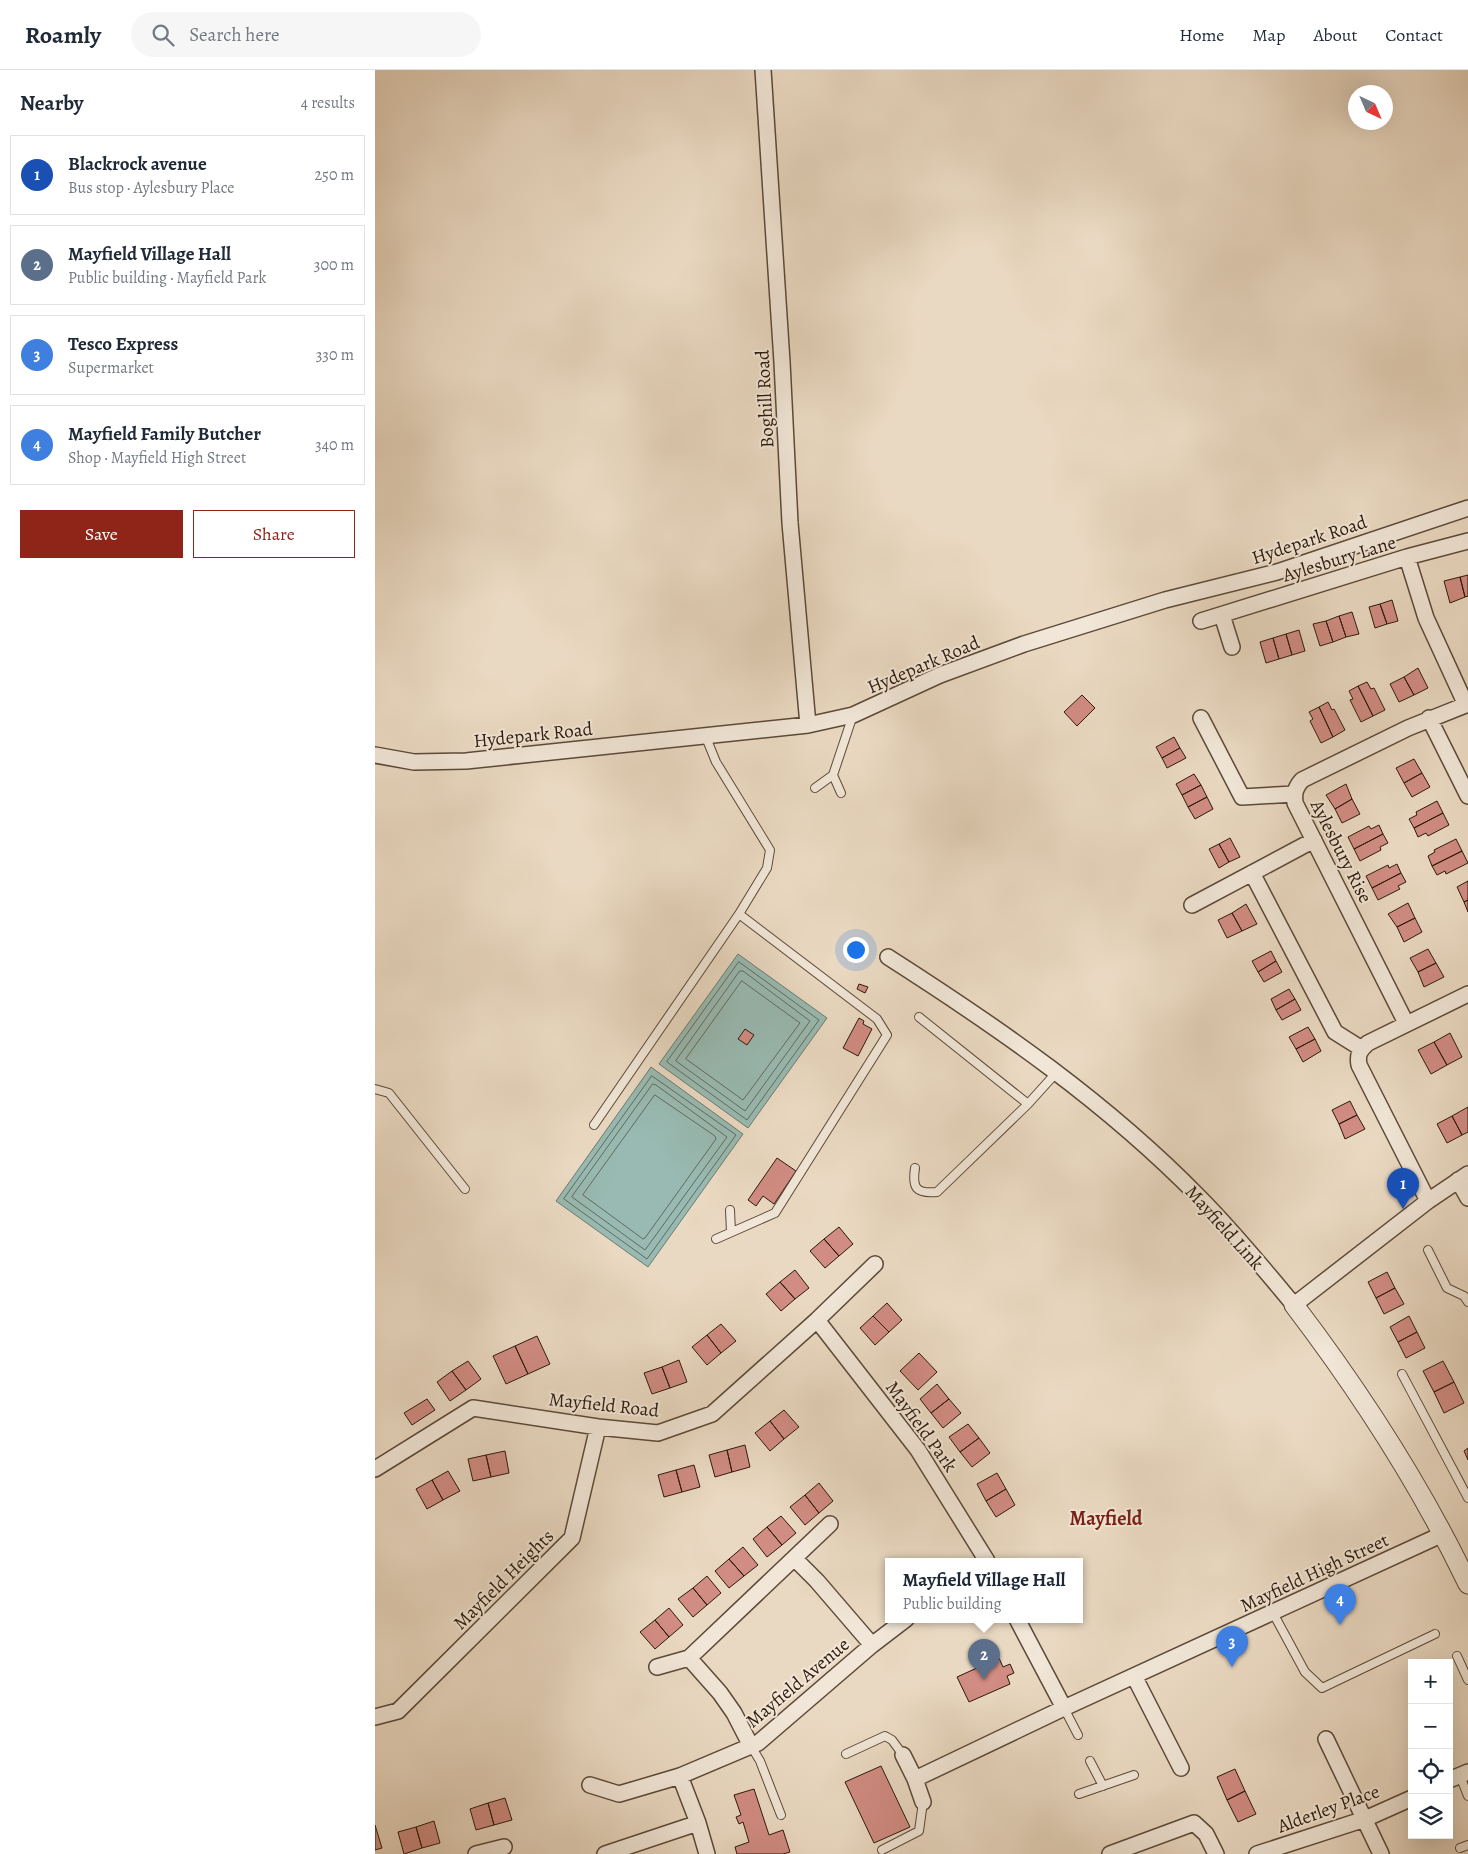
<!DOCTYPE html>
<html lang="en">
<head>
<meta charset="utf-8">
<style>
  body { margin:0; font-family:Alegreya,serif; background:#f6f6f7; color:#1f2937 }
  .controls { position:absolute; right:15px; bottom:15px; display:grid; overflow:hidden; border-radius:0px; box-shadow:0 5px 20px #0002 }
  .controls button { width:45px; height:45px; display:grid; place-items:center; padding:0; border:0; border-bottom:1px solid #e0e1e3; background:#fff; color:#1f2937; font:25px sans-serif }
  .compass { position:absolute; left:973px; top:15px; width:45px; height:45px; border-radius:50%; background:#fff; box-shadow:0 5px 20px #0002; rotate:136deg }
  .you { position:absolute; left:480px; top:879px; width:18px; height:18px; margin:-12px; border:4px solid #fff; border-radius:50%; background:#1a73e8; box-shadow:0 0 0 8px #1a73e833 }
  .badge { display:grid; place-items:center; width:32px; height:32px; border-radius:50%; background:#8f2418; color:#fff; font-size:16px; font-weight:700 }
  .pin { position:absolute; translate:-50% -41px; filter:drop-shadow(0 1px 2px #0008) }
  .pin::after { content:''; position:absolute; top:26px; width:18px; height:15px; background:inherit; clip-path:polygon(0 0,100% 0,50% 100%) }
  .popup { position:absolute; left:510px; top:1488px; width:198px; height:65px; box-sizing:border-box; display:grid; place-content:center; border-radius:0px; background:#fff; filter:drop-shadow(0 1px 4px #0005); font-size:16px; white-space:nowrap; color:#747a83 }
  .popup b { font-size:19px; color:#1f2937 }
  .popup::after { content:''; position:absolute; left:50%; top:100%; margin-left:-10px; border:10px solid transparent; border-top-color:#fff }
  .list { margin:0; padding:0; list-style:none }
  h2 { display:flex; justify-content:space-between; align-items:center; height:65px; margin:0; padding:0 20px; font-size:21px }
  h2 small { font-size:16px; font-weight:400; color:#747a83 }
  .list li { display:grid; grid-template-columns:32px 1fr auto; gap:15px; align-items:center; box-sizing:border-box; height:80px; margin:0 10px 10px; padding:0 10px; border:1px solid #e0e1e3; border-radius:0px }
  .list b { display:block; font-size:19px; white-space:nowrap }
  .list p { margin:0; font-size:16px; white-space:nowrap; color:#747a83 }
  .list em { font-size:16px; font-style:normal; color:#747a83 }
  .actions { display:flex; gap:10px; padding:15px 20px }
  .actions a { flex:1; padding:11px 0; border:1px solid #8f2418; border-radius:0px; text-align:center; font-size:18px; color:#8f2418 }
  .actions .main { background:#8f2418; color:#fff }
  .icon { flex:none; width:28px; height:28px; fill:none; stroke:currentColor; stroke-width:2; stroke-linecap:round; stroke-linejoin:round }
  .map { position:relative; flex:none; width:1093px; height:1784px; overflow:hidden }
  header { display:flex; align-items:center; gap:30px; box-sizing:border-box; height:70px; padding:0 25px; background:#fff; border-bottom:1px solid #e0e1e3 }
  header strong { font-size:24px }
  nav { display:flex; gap:28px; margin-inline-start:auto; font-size:18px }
  .search { width:350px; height:45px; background:#f6f6f7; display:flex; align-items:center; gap:12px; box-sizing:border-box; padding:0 18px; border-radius:28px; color:#747a83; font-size:19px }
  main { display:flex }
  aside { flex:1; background:#fff }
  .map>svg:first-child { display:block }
</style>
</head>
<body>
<header>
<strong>Roamly</strong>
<div class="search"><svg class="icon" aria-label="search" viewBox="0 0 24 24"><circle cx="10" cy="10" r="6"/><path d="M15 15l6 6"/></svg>Search here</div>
<nav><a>Home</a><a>Map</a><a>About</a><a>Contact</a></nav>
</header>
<main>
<aside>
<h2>Nearby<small>4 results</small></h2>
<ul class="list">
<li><span class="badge" style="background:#1a4fb4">1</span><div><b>Blackrock avenue</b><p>Bus stop · Aylesbury Place</p></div><em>250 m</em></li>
<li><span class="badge" style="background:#5c6f8a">2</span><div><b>Mayfield Village Hall</b><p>Public building · Mayfield Park</p></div><em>300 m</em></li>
<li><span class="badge" style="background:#3f7fe0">3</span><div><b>Tesco Express</b><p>Supermarket</p></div><em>330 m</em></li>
<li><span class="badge" style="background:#3f7fe0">4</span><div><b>Mayfield Family Butcher</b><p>Shop · Mayfield High Street</p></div><em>340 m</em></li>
</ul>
<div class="actions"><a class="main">Save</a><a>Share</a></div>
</aside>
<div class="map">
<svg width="1093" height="1784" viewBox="0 0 1093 1784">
  <rect width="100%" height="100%" fill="#ead9c2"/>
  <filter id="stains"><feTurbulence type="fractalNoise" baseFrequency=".004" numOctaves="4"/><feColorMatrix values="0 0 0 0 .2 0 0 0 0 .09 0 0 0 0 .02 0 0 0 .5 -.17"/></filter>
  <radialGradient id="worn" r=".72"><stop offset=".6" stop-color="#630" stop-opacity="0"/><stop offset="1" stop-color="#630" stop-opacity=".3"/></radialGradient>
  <!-- water -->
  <path fill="#98bab2" stroke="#6d7a6f" d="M363,884L452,948L373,1058L284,994Z
    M276,997L368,1064L273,1197L181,1131Z"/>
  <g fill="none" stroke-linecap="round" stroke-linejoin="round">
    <!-- shore -->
    <path stroke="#626a5e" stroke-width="1" d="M364,892L444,950L372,1050L292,992Z
      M365,901H368L435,951L370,1041L301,991Z
      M367,911L425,953L368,1030L311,989Z
      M277,1006L361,1065L272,1189L189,1129Z
      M278,1014L281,1015L352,1067L270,1180L197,1127Z
      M280,1025L340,1066L341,1069L270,1168L268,1169L208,1125Z"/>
  </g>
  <!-- building -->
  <path fill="#d18c83" stroke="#2c190a" d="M1093,505V526L1090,527L1085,507Z
    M1085,507L1090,527L1075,533L1069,511Z
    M1017,530L1023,551L1012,554L1005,534Z
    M1005,534L1012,554L1000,558L994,537Z
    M977,542L984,564L971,567L964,546Z
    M964,546L971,567L958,572L951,551Z
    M951,551L958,572L945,576L938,554Z
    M924,560L930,581L917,585L911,564Z
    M911,564L917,585L904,589L898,568Z
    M898,568L904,589L891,593L885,572Z
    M1043,598L1053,618L1039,625L1029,607Z
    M1029,607L1039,625L1024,632L1015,614Z
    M992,612L996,619L999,618L1010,640L998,646L983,616Z
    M983,616L998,646L986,652L975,630L978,629L974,621Z
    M707,625L720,638L702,656L689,642Z
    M953,632L957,640L959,639L970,660L958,667L944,637Z
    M944,637L958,667L946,673L935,651L938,649L934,642Z
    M799,667L805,678L787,688L781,677Z
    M805,678L811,688L792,698L787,688Z
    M1039,689L1047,703L1029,713L1021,698Z
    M1047,703L1055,717L1037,727L1029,713Z
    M819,704L826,715L807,725L801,714Z
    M971,714L977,729L960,739L951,725Z
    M826,715L832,727L813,737L807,725Z
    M832,727L838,739L820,749L813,737Z
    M977,729L985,744L967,753L960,739Z
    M1062,731L1068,743L1039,758L1034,749L1042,745L1041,742Z
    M1068,743L1074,755L1053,766L1051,763L1043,767L1039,758Z
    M1004,755L1008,764L979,779L973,767L994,756L996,759Z
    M1008,764L1013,773L1005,777L1006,780L985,791L979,779Z
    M855,768L865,787L854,792L844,774Z
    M1081,769L1087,781L1057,796L1053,786L1060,782L1059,780Z
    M844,774L854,792L844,798L834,779Z
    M1087,781L1093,793L1071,804L1070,801L1062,805L1057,796Z
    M1022,794L1026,803L997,818L991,806L1013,795L1014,798Z
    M1026,803L1031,812L1023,816L1025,819L1003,830L997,818Z
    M1093,811V830L1089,832L1082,817Z
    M1093,830V842L1089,832Z
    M1033,833L1040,848L1022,857L1013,844Z
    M871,834L882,854L867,861L857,843Z
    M857,843L867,861L852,868L843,850Z
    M1040,848L1047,862L1029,872L1022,857Z
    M1053,879L1061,893L1043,902L1035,888Z
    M896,881L901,891L883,902L877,891Z
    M901,891L907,902L889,912L883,902Z
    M1061,893L1069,907L1049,917L1043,902Z
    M484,914L493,917L490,923L482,919Z
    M914,919L920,929L901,940L896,929Z
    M920,929L926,940L907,950L901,940Z
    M484,948L489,951L488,954L497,959L483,986L468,978Z
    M933,957L940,969L921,979L914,967Z
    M370,959L379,965L372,975L363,969Z
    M1075,963L1087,987L1072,995L1059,972Z
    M940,969L946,981L928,992L921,979Z
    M1059,972L1072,995L1056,1004L1043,980Z
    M975,1031L982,1045L964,1054L957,1040Z
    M1093,1037V1062L1087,1065L1077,1046Z
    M982,1045L990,1059L970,1069L964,1054Z
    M1077,1046L1087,1065L1072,1073L1062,1054Z
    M402,1088L421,1101L399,1134L388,1126L381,1136L373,1130Z
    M464,1157L478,1174L464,1186L449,1169Z
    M449,1169L464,1186L450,1198L435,1181Z
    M420,1200L434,1218L420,1229L405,1212Z
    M1012,1202L1020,1218L1001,1228L993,1212Z
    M405,1212L420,1229L406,1241L391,1224Z
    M1020,1218L1029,1234L1009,1244L1001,1228Z
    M512,1233L527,1250L514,1262L498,1246Z
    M498,1246L514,1262L500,1275L485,1258Z
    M1034,1246L1042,1262L1023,1272L1015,1257Z
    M346,1254L361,1271L346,1283L332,1265Z
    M1042,1262L1050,1278L1031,1288L1023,1272Z
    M332,1265L346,1283L332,1295L317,1277Z
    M162,1266L175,1294L153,1304L140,1276Z
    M140,1276L153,1304L131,1314L118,1286Z
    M544,1283L562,1302L543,1320L525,1301Z
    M304,1290L312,1312L295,1318L287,1297Z
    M93,1291L106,1309L91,1320L77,1301Z
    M1068,1291L1079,1312L1059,1322L1048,1301Z
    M287,1297L295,1318L277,1324L269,1303Z
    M77,1301L91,1320L75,1331L62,1312Z
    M1079,1312L1089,1333L1069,1343L1059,1322Z
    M562,1314L574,1329L556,1343L545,1329Z
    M52,1329L60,1340L37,1355L29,1343Z
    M574,1329L586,1343L568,1358L556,1343Z
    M409,1340L424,1357L409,1369L395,1351Z
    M395,1351L409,1369L395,1381L380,1363Z
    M593,1354L604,1368L585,1382L574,1367Z
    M604,1368L615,1383L597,1397L585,1382Z
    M370,1375L375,1397L357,1402L352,1380Z
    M1093,1378V1390L1089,1381Z
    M352,1380L357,1402L340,1407L334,1385Z
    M130,1381L134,1403L116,1407L111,1385Z
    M111,1385L116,1407L98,1411L93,1389Z
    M319,1395L325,1417L307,1422L301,1400Z
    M301,1400L307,1422L289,1427L283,1405Z
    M73,1401L85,1421L68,1430L57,1410Z
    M622,1403L631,1419L611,1431L602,1414Z
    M57,1410L68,1430L52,1439L41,1419Z
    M444,1413L458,1431L444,1443L430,1425Z
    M631,1419L640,1435L621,1447L611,1431Z
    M430,1425L444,1443L430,1455L415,1437Z
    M406,1446L421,1463L407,1475L392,1457Z
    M392,1457L407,1475L392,1487L378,1469Z
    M368,1477L383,1495L369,1506L354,1489Z
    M354,1489L369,1506L354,1518L340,1501Z
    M332,1506L346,1523L332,1535L318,1518Z
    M318,1518L332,1535L318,1547L303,1529Z
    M294,1538L308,1555L294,1567L280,1550Z
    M280,1550L294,1567L280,1579L265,1562Z
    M624,1588L628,1597L635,1594L639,1603L632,1606L635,1614L594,1632L582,1607Z
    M506,1696L535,1757L499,1773L470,1712Z
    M860,1699L870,1721L852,1730L842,1707Z
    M379,1719L394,1765L408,1760L415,1782L408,1784H362L360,1777L374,1772L368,1752L364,1754L361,1747L366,1745L359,1725Z
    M870,1721L881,1744L863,1752L852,1730Z
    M130,1728L137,1750L119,1755L113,1733Z
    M113,1733L119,1755L101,1760L95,1739Z
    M59,1751L65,1773L47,1778L41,1757Z
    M0,1755L7,1778L0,1780Z
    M41,1757L47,1778L29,1784L23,1762Z"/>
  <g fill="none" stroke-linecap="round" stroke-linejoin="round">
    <defs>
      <path id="service" d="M440,718L458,705
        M466,723L458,705L478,645
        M544,947L653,1034
        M0,1019L14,1023L90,1119
        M219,1055L364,844L392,798L395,780L341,692L330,665
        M540,1098C537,1118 541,1124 562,1122L653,1034L681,1003
        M355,1140L356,1162
        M341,1169L400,1143L512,965L502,949L364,844
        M1053,1180L1072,1218L1089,1226L1093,1232
        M1027,1304L1093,1428
        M898,1543L930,1602L947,1618L1060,1564
        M1082,1586L1093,1610
        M689,1638L703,1665
        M376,1676L385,1691L406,1745
        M471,1684L510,1666L517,1670L528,1685
        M715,1691L728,1716
        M1085,1706L1093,1726
        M704,1724L759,1705
        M1085,1778L1093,1775
        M507,1780L544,1761L548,1732"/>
      <path id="minor" d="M388,0L407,292L415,453L433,655
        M1032,487L1051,548L1091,635
        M847,545L857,577
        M826,551L1032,487L1093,471
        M826,648L867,727L919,724
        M1054,648L1093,726
        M0,685L39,692L91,691L433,655L478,645L565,605L649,574L790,530L902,502L1093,438
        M877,803L960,962L987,979
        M817,835L939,770
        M513,887C624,958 731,1032 824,1127C858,1161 888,1198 919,1235L1053,1131L1093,1104
        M1031,953L920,733C919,723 920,718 927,710L1033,658L1093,634
        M1083,1110L1093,1128
        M1053,1131L984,995C982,984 985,980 993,973L1093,924
        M442,1250L543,1380L612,1491
        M0,1399L98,1338L223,1357L283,1363L337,1344L442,1250L500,1194
        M419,1488L442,1511L497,1575
        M642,1549L689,1638
        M314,1588L345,1623L359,1643L376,1676
        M282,1597L314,1588L455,1454
        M759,1606L806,1698
        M0,1647L23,1641L197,1468L223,1357
        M951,1669L1006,1784
        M528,1685L540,1709L548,1732
        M305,1706L323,1753L332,1784
        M540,1709L689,1638L1068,1464
        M1074,1710L1093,1702
        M215,1715L244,1724L305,1706L383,1673L497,1575L531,1549
        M101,1784L129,1777
        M230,1784L323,1753
        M735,1784L819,1753L831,1764L841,1784
        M882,1784L990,1749L1037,1728"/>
      <path id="tertiary" d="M919,1235C986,1323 1045,1414 1093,1514"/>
    </defs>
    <!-- service casing -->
    <use href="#service" stroke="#5c4938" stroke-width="10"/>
    <!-- minor casing -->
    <use href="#minor" stroke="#5c4938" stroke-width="18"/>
    <!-- tertiary casing -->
    <use href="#tertiary" stroke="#5c4938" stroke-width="21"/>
    <!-- service -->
    <use href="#service" stroke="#f1e6d7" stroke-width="8"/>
    <!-- minor -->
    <use href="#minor" stroke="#f1e6d7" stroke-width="15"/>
    <!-- tertiary -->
    <use href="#tertiary" stroke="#f1e6d7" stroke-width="19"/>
  </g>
  <g text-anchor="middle" stroke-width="4" stroke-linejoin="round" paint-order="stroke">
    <!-- street labels -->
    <g font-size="19" fill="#2c190a" stroke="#f1e6d7">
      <text transform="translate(389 329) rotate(-93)" y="7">Boghill Road</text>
      <text transform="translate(934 469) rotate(-18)" y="7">Hydepark Road</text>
      <text transform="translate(964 488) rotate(-17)" y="7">Aylesbury Lane</text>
      <text transform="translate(548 594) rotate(-23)" y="7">Hydepark Road</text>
      <text transform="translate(158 664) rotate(-6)" y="7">Hydepark Road</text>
      <text transform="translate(967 781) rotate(63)" y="7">Aylesbury Rise</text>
      <text transform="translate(850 1157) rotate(48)" y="7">Mayfield Link</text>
      <text transform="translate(229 1334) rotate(6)" y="7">Mayfield Road</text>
      <text transform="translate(547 1356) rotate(54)" y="7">Mayfield Park</text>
      <text transform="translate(939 1502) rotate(-25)" y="7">Mayfield High Street</text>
      <text transform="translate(128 1509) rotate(-45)" y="7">Mayfield Heights</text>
      <text transform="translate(422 1612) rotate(-40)" y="7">Mayfield Avenue</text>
      <text transform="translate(953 1738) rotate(-20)" y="7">Alderley Place</text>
    </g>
    <!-- neighbourhood labels -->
    <g font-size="20" font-weight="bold" fill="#7a1f14" stroke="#f1e6d7">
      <text x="731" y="1455">Mayfield</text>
    </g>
  </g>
  <rect width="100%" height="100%" filter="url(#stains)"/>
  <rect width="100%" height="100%" fill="url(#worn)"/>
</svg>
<div class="controls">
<button>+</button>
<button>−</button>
<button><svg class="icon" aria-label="locate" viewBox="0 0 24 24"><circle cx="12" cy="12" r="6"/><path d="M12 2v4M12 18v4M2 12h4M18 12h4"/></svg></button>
<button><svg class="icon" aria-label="layers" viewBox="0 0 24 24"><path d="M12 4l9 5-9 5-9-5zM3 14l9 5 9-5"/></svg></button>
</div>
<svg class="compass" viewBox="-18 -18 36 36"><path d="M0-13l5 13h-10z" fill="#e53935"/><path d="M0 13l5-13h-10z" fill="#747a83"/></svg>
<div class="you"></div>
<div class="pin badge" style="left:1028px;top:1139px;background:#1a4fb4">1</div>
<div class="pin badge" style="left:609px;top:1610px;background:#5c6f8a">2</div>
<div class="popup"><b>Mayfield Village Hall</b>Public building</div>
<div class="pin badge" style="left:857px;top:1597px;background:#3f7fe0">3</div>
<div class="pin badge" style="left:965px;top:1555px;background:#3f7fe0">4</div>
</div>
</main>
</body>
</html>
